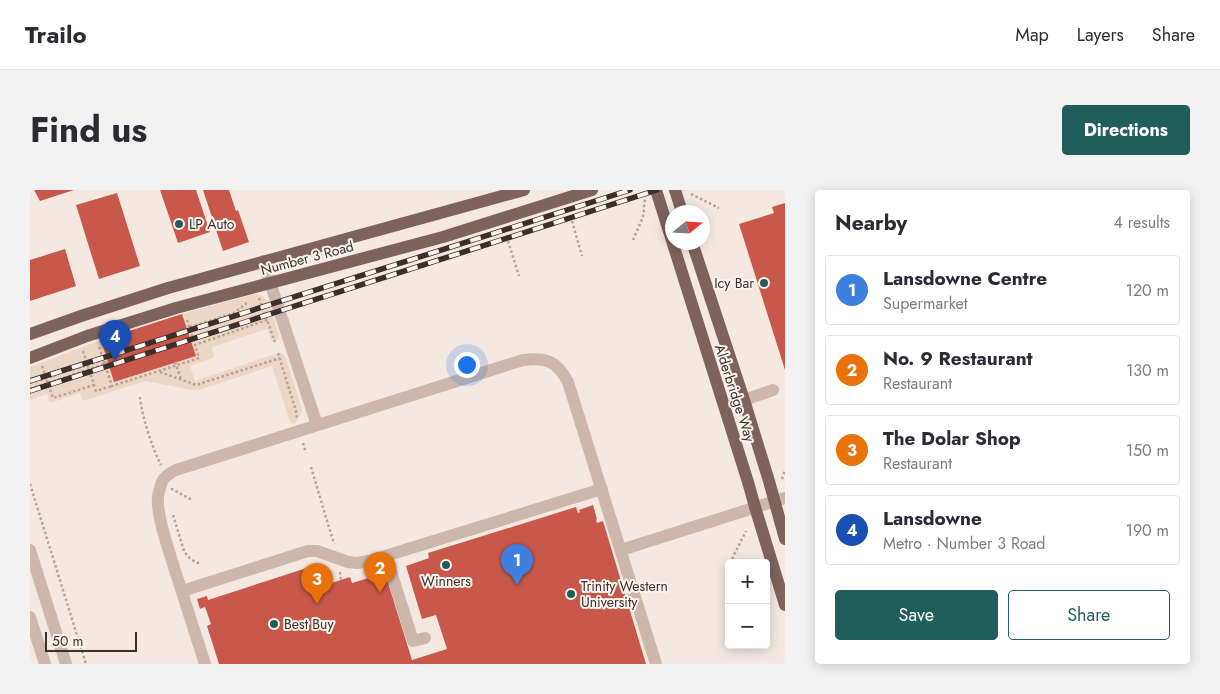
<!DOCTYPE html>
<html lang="en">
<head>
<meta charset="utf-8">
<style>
  body { margin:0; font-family:Jost,sans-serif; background:#f2f2f3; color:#2b2b33 }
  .controls { position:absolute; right:15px; bottom:15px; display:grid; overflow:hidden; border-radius:5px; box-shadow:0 2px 12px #0003 }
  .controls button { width:45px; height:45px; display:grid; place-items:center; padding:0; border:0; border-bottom:1px solid #e1e1e2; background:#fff; color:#2b2b33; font:25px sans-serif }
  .compass { position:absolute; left:635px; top:15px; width:45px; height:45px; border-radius:50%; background:#fff; box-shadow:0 2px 12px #0003; rotate:72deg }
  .scale { position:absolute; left:15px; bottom:12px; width:92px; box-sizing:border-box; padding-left:5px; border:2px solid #3b2e2b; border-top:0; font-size:14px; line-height:18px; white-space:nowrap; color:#3b2e2b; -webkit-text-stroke:4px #fbf3ed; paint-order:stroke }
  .you { position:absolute; left:436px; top:174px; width:18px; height:18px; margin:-12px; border:4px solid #fff; border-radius:50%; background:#1a73e8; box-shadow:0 0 0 8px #1a73e833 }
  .badge { display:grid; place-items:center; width:32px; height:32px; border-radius:50%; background:#1f5e5a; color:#fff; font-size:16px; font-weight:700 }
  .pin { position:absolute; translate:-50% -41px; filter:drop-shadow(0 1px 2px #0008) }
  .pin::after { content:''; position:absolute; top:26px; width:18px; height:15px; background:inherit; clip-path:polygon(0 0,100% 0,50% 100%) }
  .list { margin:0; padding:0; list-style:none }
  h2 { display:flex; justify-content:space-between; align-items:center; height:65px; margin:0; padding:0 20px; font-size:21px }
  h2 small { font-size:16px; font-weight:400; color:#7c7c81 }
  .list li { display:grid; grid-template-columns:32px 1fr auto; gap:15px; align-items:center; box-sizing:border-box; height:70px; margin:0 10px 10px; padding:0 10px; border:1px solid #e1e1e2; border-radius:5px }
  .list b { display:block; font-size:19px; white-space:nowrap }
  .list p { margin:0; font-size:16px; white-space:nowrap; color:#7c7c81 }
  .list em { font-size:16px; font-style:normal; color:#7c7c81 }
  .actions { display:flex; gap:10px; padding:15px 20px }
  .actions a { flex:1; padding:11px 0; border:1px solid #1f5e5a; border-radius:5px; text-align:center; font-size:18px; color:#1f5e5a }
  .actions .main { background:#1f5e5a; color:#fff }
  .map { position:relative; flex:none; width:755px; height:474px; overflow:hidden; border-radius:5px }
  header { display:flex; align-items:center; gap:30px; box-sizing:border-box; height:70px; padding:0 25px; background:#fff; border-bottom:1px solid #e1e1e2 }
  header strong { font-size:24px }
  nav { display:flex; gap:28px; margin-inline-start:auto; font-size:18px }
  .intro { display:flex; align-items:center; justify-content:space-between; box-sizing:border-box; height:120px; padding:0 30px }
  h1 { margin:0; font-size:35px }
  .button { padding:12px 22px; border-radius:5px; background:#1f5e5a; color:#fff; font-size:18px; font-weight:700 }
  main { display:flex; gap:30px; padding:0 30px }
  aside { flex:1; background:#fff; border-radius:5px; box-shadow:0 2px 12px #0003 }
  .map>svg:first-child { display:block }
</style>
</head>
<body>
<header>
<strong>Trailo</strong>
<nav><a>Map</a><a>Layers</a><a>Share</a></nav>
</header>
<div class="intro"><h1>Find us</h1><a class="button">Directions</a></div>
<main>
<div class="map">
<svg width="755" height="474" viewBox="0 0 755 474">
  <rect width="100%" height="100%" fill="#f4e8e0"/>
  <!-- plaza -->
  <path fill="#ecd7c7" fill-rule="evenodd" d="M225,104L231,105L238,111L249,145V148L247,150L242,152L237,139L182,157L184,165L183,168L160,176L165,191L248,163H252L255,166L272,219L270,226L267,231L264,234L260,232L242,176L169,200H162L115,191L53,211L50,203L20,213L17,204L0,210V177L71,150L152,124ZM118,149L123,165L80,179L75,163Z"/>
  <!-- building -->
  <path fill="#c8594a" d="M4,0H44L10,11Z
    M130,0H166L180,42L148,53Z
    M173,0H199L206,21L208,20L219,52L193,61Z
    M87,3L110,76L69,89L46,15Z
    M755,13V180L709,34L744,23L742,17Z
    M35,59L46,96L0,111V70Z
    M152,124L166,166L84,192L71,150Z
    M563,315L567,329L566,330L567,333L573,331L616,474H189L177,436L181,434L175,417L170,419L167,409L177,406L178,410L286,375L292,396L320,387L322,393L355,383L382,470L417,459L406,425L392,429L376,376L399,368L398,363L546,317L548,323L550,322L549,320Z"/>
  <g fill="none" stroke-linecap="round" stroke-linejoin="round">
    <!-- path -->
    <path stroke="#b9a096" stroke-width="2.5" stroke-dasharray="2.5 2.5" stroke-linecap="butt" d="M661,4L689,18
      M542,31L552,66
      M603,50L613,27L615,8
      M478,51L489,86
      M229,108L245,152
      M157,130L165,155
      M160,137L204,123L218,112
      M69,157L82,196L169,168L165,155L237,130
      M53,161L66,201L82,196
      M248,163L266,221L267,230
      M145,172L151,189
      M12,176L23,208L64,195
      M130,182L166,195L250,168
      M0,193L73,170
      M0,199L75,174L77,171
      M110,207C112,227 122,257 131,275
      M273,253L276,263
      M281,277L304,354
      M752,289L755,280
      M0,294L56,474
      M142,300V299L162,310
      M143,325L154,361C158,368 164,372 171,374
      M702,369L716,341
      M310,382L311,390"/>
    <!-- minor -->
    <path stroke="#cdb7ac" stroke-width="12" d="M233,71L287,235
      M714,210L743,200
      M0,360L36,474
      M591,360L755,308
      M356,366L383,451L395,448
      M152,401L278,361H287L318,372L327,373L339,371L572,299
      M0,427L15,474
      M175,474C164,440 153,405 142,371C137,354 126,323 128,307C131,291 132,287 146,280L493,170C516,167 527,171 538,192L626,474"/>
    <!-- major -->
    <path stroke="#7d635c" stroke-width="12" d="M626,0L718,292L725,317L755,415
      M645,0L652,22
      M662,52L714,210L739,291L755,349
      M0,144L51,126L138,98L494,0
      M0,168L57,146L146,118L413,47L562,0"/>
    <defs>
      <path id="rail" d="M0,191L600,0
        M0,201C209,134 418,67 627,0"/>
    </defs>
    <!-- rail casing -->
    <use href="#rail" stroke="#3b2e2b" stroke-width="5.5"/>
    <!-- rail -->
    <use href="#rail" stroke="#fbf3ed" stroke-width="4" stroke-dasharray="11" stroke-linecap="butt"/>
  </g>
  <!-- markers -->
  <g fill="#1f5e5a" stroke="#fbf3ed" stroke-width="2">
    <circle cx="149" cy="34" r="5"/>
    <circle cx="734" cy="93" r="5"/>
    <circle cx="416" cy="375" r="5"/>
    <circle cx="541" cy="404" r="5"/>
    <circle cx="244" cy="434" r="5"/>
  </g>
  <g text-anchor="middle" stroke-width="4" stroke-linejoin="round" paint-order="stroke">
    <!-- poi labels -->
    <g font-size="14" fill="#3b2e2b" stroke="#fbf3ed" text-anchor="start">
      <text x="159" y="39">LP Auto</text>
      <text x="724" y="98" text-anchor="end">Icy Bar</text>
      <text x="416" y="396" text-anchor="middle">Winners</text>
      <text x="551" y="401">Trinity Western<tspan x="551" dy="16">University</tspan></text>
      <text x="254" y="439">Best Buy</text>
    </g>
    <!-- street labels -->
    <g font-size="14" fill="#3b2e2b" stroke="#fbf3ed">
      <text transform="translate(277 68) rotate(-15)" y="5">Number 3 Road</text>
      <text transform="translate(705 203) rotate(72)" y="5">Alderbridge Way</text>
    </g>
  </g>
</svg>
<div class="controls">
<button>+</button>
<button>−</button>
</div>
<svg class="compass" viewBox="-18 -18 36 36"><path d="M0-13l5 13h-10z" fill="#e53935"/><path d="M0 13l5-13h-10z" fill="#7c7c81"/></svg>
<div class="scale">50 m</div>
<div class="you"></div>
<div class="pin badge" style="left:487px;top:395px;background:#3f7fe0">1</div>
<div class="pin badge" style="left:350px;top:403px;background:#e8710a">2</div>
<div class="pin badge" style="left:287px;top:414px;background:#e8710a">3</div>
<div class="pin badge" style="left:85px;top:171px;background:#1a4fb4">4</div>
</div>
<aside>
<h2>Nearby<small>4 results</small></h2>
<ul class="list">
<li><span class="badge" style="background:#3f7fe0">1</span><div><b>Lansdowne Centre</b><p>Supermarket</p></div><em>120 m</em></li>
<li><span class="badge" style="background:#e8710a">2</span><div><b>No. 9 Restaurant</b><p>Restaurant</p></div><em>130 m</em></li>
<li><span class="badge" style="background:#e8710a">3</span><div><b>The Dolar Shop</b><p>Restaurant</p></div><em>150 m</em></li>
<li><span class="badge" style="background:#1a4fb4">4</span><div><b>Lansdowne</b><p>Metro · Number 3 Road</p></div><em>190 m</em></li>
</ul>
<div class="actions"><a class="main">Save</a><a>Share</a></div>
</aside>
</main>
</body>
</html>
